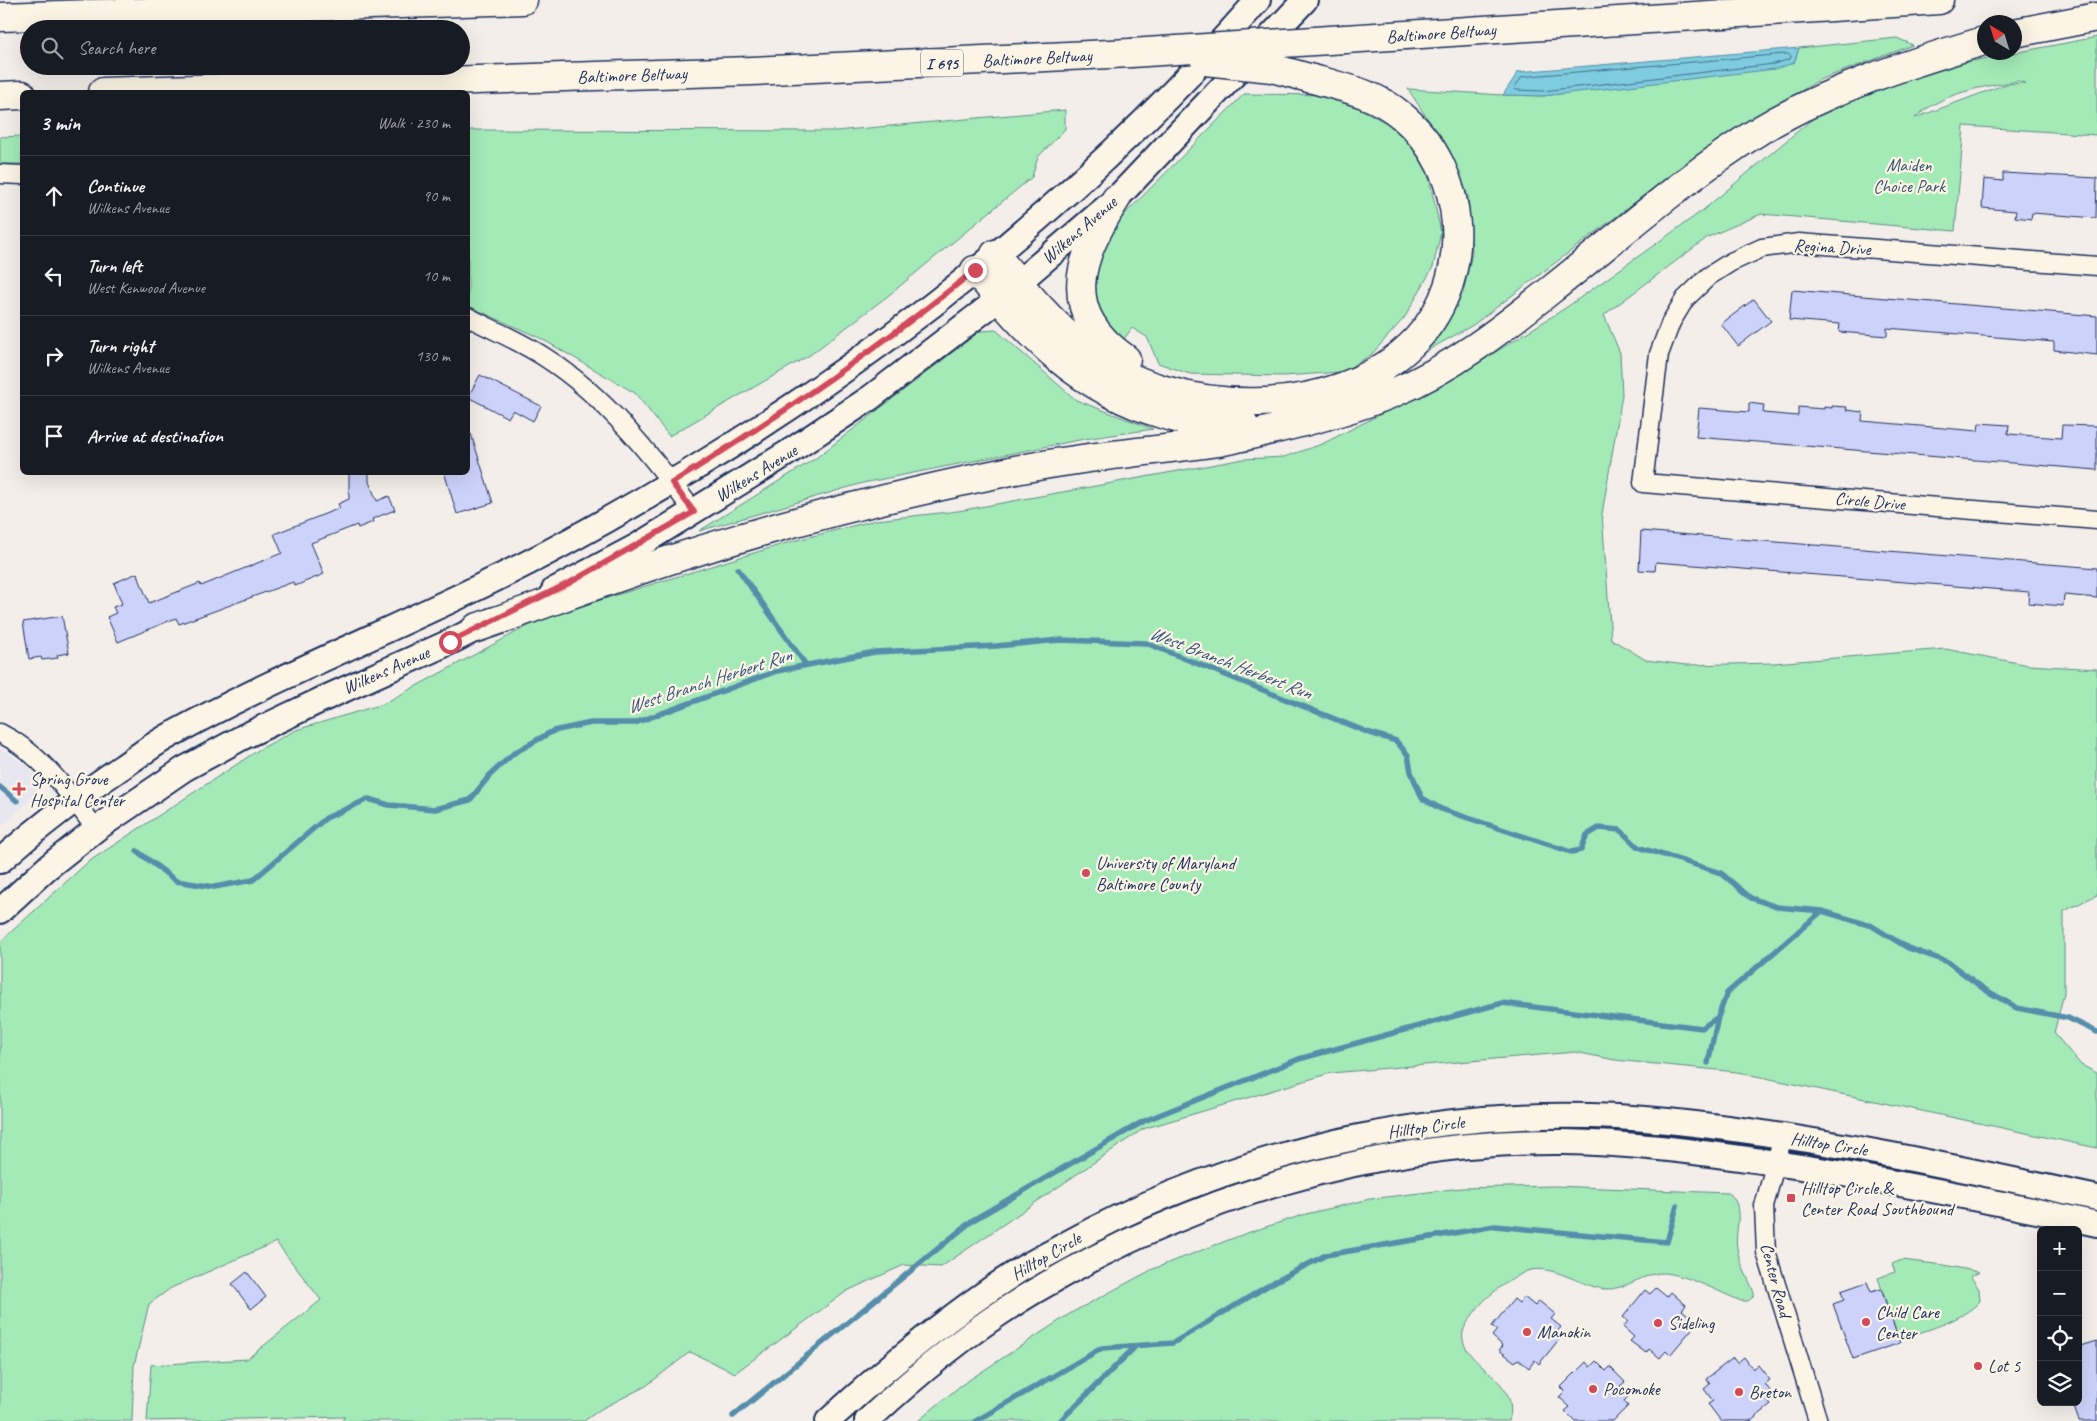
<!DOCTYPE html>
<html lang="en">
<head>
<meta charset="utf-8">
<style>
  body { margin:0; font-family:Caveat,sans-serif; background:#242831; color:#f1f3f6 }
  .controls { position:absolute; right:15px; bottom:15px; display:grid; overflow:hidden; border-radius:8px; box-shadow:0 5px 20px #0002 }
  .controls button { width:45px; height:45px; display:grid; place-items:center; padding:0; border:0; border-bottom:1px solid #363941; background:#171b24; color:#f1f3f6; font:25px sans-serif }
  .compass { position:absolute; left:1977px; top:15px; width:45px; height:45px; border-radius:50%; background:#171b24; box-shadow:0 5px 20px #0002; rotate:322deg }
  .stop { position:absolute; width:15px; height:15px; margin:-11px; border:4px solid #d1495b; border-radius:50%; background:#fff }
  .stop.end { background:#d1495b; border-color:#fff; box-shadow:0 1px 5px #0008 }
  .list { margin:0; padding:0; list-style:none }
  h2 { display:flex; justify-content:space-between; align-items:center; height:65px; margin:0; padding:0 20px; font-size:21px }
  h2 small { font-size:16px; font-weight:400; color:#9ea1a6 }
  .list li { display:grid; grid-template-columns:32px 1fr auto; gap:15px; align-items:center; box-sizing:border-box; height:80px; padding:0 20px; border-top:1px solid #363941 }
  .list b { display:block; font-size:19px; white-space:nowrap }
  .list p { margin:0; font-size:16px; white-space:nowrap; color:#9ea1a6 }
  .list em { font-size:16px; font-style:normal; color:#9ea1a6 }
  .icon { flex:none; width:28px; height:28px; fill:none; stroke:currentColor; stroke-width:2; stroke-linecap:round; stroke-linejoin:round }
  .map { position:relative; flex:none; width:2097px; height:1421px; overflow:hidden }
  .search { position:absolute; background:#171b24; box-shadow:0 5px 20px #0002; left:20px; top:20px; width:450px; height:55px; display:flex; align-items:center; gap:12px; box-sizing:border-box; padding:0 18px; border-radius:28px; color:#9ea1a6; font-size:19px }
  .panel { position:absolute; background:#171b24; box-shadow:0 5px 20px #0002; left:20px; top:90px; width:450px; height:385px; border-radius:8px }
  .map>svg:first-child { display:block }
</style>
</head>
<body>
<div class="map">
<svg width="2097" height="1421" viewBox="0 0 2097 1421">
  <rect width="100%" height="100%" fill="#f3eee9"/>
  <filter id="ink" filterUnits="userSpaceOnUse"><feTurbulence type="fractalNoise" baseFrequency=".02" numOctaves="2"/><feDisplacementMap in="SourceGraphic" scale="10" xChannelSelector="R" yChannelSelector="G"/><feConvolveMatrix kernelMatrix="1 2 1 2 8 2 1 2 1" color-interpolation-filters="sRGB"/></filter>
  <g filter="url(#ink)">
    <!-- built -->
    <path fill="#e8e6ee" d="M0,748L30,768L41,783L35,796L0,828Z"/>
    <!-- green -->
    <path fill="#a3eab7" stroke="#5f8c8a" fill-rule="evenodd" d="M2097,37V135L1964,126L1955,231L1761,214L1708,237L1604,315L1620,353L1622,395L1602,514L1611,639L1646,660L1686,665L1774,663L1945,649L2029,665L2097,669V895L2064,911V993L2054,1033L2081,1065L2097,1073V1148L1737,1072L1615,1060L1575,1052L1331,1073L1143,1129L941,1267L904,1265L847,1291L735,1373L690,1352L646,1386L601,1409L584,1421H341L345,1417L147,1421L151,1365L247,1359L321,1300L276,1242L171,1288L149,1304L134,1366L132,1421H0V942L88,862L260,749L296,730L383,704L522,629L558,613L793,541L876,520L958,511L1244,459L1284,457L1322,444L1464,372L1567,307L1702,211L1828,106L1967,62ZM2018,81L2025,83L2006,84L1915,118C1943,92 1982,87 2018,81Z
      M1897,38L1913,45L1819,80L1703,151L1473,325L1362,387L1412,356L1463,293L1472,253L1468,195L1429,121L1408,89L1503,95L1543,96L1794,63L1799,48Z
      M1244,94L1335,95L1401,131L1427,169L1441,232L1433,267L1405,317L1371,355L1342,372L1283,376L1190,374L1158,363L1147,337L1132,328L1119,346L1095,311L1093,265L1109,230Z
      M1065,110V129L1038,157L1032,177L889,295L810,355L669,436L635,393L540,338L468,306V130L835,131Z
      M22,136V164H0V137Z
      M996,330L1076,400L1153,429L1084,439L863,483L699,531L816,458L980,331Z
      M1554,1186L1728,1193C1746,1205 1734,1230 1737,1248C1739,1263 1749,1279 1754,1293V1296L1748,1301H1741C1719,1292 1690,1276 1666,1273C1645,1271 1626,1291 1604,1289C1581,1286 1551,1263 1527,1271C1522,1273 1516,1277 1511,1280C1498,1288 1485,1298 1476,1310C1471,1318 1460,1329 1463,1340C1469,1369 1521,1380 1509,1421H918L960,1386L1071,1313L1153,1269L1244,1234L1306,1214L1370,1199L1461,1188Z
      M1902,1260L1944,1265L1979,1272L1971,1277L1979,1289L1980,1301C1961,1322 1925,1330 1899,1340L1878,1278L1895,1272L1892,1264Z"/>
    <!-- water -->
    <path fill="#7eccdd" stroke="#568daa" d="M1799,48L1794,63L1775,69L1543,96L1503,95L1518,72Z"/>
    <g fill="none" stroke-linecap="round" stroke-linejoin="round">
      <!-- shore -->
      <path stroke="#436e91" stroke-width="1" d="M1788,54L1791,56L1790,59L1774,64L1543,91L1516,90L1514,88L1522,77Z"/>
      <!-- stream -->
      <path stroke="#568daa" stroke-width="5.5" d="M738,569L806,665
        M0,787L17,801
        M137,851L176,881L214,887L253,880L326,818L368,799L389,805L435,809L470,800L490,775L514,753L553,731L591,723H635L777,671L875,652L996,646L1060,640L1146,643L1367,732L1396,741L1408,755L1411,772L1422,798L1441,809L1571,852L1581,850L1587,835L1599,828L1620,830L1638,847L1721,873L1751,898L1777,907L1822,911L1872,926L1908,948L1948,962L1984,989L2017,1008L2068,1018L2097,1032
        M1708,1063L1718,1017
        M733,1416L973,1220L1144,1121L1299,1059L1502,1003L1702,1028L1718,1017L1727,993L1822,911
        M976,1421L1102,1348L1173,1343L1274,1282L1326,1255L1495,1226L1667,1242L1677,1206
        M1060,1421L1136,1346"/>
    </g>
    <!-- building -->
    <path fill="#cdd2fb" stroke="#1b2f5e" d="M2003,173L2097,178L2096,218L2032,213L2031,219L2015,217L2016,211L1982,208L1984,179L2003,181Z
      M1792,290L2097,316V355L2054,350V342L2020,339L1887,328V336L1839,332L1840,324L1789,320Z
      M1754,299L1771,321L1738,346L1721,324Z
      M480,375L541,406L533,421L513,410L508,418L468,397Z
      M1749,403L1764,405L1763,413L1798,416V407L1824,409V407L1832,408V406L1847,407L1846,410L1863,412L1862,421L1978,431L1979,423L2009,425L2008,434L2061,438L2062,425L2097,426V470L1696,437L1699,408L1749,412Z
      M471,434L493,503L457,514L444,472H468V435Z
      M349,472H369V482L377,501L389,496L395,510L372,519L373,522L358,528L357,525L311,543L324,574L295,586L293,582L179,624L176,618L118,642L107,617L116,613L113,607L122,604L114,583L137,573L149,603L200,583L201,586L282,553L274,534L340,508L338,504L349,499Z
      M1641,531L2097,568V598L2064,595L2063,606L2028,603L2029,592L1656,562L1655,571L1639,570Z
      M62,616L69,653L57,655L58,658L42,660L41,657L29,659L23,622Z
      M247,1272L266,1297L251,1309L232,1284Z
      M1867,1282L1871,1292L1881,1289L1900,1343L1853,1359L1833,1304L1844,1300L1841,1291Z
      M1656,1288L1667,1297L1671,1292L1686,1305L1682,1310L1692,1318L1687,1324L1692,1329L1670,1355L1666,1351L1660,1358L1649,1349L1646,1353L1630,1341L1634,1337L1623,1327L1628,1321L1623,1317L1645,1290L1650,1294Z
      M1524,1297L1535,1306L1539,1301L1555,1314L1551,1319L1561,1327L1556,1333L1561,1337L1539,1364L1535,1360L1529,1368L1518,1359L1515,1362L1499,1350L1503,1346L1492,1336L1497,1330L1492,1326L1514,1299L1519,1303Z
      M2097,1341V1421H2079L2072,1402H2078V1347Z
      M1744,1357L1753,1369L1758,1365L1770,1380L1765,1384L1773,1395L1767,1400L1771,1405L1751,1421H1721L1708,1404L1713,1401L1704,1389L1710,1384L1706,1379L1733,1358L1737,1363Z
      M1596,1361L1606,1371L1610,1367L1625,1382L1620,1386L1629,1396L1624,1401L1628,1406L1613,1421H1575L1565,1411L1570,1407L1559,1397L1565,1391L1561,1387L1586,1362L1590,1367Z"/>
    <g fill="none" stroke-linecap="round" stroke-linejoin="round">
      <defs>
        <path id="street" d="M0,174L22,175
          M2097,266L1799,243L1762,248L1731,262L1709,276L1685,299L1671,322L1659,354L1643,483L2097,520
          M468,317C493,330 522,342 546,358C605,396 652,456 694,512
          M0,733C42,754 68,792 96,829
          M1783,1136L1764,1206L1766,1252L1818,1421"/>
        <path id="secondary" d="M554,590L639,545L789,452L870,398L999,299L1116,199L1305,0
          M0,861C38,827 79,796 122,767C137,757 151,746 167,737C293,667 429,616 556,548C818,407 1062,225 1258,0
          M0,911L48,867L96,829L184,769L243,737L323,699L450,642L493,620
          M828,1421C887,1367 948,1316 1015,1273C1032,1262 1051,1253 1068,1243C1249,1144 1463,1100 1668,1121C1813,1136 1955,1167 2097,1198
          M867,1421C918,1373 973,1328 1033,1292C1192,1197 1378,1140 1564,1142C1628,1143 1691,1151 1754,1160C1870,1176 1983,1199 2097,1224"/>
        <path id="highway" d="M0,17L523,0
          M2014,33L2097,17
          M1345,39L1939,0
          M103,92L752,71L1131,53
          M0,96L22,95
          M1116,199C1078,259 1058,311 1126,359
          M995,254C1022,288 1050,322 1085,350C1172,419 1337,424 1417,339C1475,276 1468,171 1402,116C1375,93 1342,87 1309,78
          M975,270C1032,338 1077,389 1165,415C1190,423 1217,427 1244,425
          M476,628C543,605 610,579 679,557C786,522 895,495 1006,472C1076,457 1148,452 1219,442C1235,439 1251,435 1267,431C1310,421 1352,410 1393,393C1453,368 1502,329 1552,289C1619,236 1689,174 1762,129C1829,89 1910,63 1984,41"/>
      </defs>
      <!-- street casing -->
      <use href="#street" stroke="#1b2f5e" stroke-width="21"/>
      <!-- secondary casing -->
      <use href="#secondary" stroke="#1b2f5e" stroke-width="28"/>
      <!-- highway casing -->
      <use href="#highway" stroke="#1b2f5e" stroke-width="31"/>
      <!-- street -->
      <use href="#street" stroke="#fcf5e5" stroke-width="18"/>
      <!-- secondary -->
      <use href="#secondary" stroke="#fcf5e5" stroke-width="24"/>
      <!-- highway -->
      <use href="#highway" stroke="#fcf5e5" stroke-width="28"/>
      <defs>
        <path id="highway-bridge" d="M1131,53L1345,39
          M1205,61L1272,68L1309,78"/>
      </defs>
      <!-- highway-bridge casing -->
      <use href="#highway-bridge" stroke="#1b2f5e" stroke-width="31" stroke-linecap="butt"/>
      <!-- highway-bridge -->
      <use href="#highway-bridge" stroke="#fcf5e5" stroke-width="28"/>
    </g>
  </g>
  <g fill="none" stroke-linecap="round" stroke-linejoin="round" filter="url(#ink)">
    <!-- route -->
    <path stroke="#d1495b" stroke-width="6" d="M450,642L571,582L694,512L672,483C778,417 878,349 975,270"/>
  </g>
  <!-- markers -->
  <g fill="#d1495b" stroke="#fcf5e5" stroke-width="2">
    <path d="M16.5 781.5h5v5h5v5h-5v5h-5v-5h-5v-5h5z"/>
    <circle cx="1086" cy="873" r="5"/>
    <rect x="1786" y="1193" width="10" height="10" rx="2.5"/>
    <circle cx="1866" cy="1322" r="5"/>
    <circle cx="1658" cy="1323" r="5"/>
    <circle cx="1527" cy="1332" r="5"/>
    <circle cx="1978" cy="1366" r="5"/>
    <circle cx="1593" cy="1389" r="5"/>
    <circle cx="1739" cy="1392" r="5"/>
  </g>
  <g text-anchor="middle" stroke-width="4.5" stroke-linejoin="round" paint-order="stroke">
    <!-- shield labels -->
    <rect fill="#fcf5e5" stroke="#5e6a86" stroke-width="1" x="921" y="49.5" width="42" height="27" rx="4"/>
    <g font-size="16" font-weight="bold" fill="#1b2f5e">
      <text x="942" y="69">I 695</text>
    </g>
    <!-- street labels -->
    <g font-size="18" fill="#1b2f5e" stroke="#fcf5e5">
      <text transform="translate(1441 33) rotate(-4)" y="6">Baltimore Beltway</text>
      <text transform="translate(1037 58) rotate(-3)" y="6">Baltimore Beltway</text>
      <text transform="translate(632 75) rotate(-2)" y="6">Baltimore Beltway</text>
      <text transform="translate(1079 230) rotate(-41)" y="6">Wilkens Avenue</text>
      <text transform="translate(1832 247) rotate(3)" y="6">Regina Drive</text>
      <text transform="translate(756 473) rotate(-32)" y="6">Wilkens Avenue</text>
      <text transform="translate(1870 501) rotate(5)" y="6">Circle Drive</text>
      <text transform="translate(386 670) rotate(-24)" y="6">Wilkens Avenue</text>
      <text transform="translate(1426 1127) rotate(-8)" y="6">Hilltop Circle</text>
      <text transform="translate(1829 1144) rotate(9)" y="6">Hilltop Circle</text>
      <text transform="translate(1046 1256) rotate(-30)" y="6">Hilltop Circle</text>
      <text transform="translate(1776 1280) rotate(75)" y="6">Center Road</text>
    </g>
    <!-- park labels -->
    <g font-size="18" fill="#365470" stroke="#fcf5e5">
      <text x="1909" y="171">Maiden<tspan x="1909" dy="21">Choice Park</tspan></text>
    </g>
    <!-- poi labels -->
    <g font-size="18" fill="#1b2f5e" stroke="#fcf5e5" text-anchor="start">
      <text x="30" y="785">Spring Grove<tspan x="30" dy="21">Hospital Center</tspan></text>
      <text x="1096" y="869">University of Maryland<tspan x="1096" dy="21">Baltimore County</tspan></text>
      <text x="1801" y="1194">Hilltop Circle &amp;<tspan x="1801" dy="21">Center Road Southbound</tspan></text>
      <text x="1876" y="1318">Child Care<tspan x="1876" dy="21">Center</tspan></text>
      <text x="1668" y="1329">Sideling</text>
      <text x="1537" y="1338">Manokin</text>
      <text x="1988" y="1372">Lot 5</text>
      <text x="1603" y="1395">Pocomoke</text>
      <text x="1749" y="1398">Breton</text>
    </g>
    <!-- water labels -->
    <g font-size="19" font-style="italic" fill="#34567e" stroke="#fcf5e5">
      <text transform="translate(1231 662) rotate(21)" y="7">West Branch Herbert Run</text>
      <text transform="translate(709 680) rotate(-18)" y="7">West Branch Herbert Run</text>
    </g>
  </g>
</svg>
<div class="controls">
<button>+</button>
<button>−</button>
<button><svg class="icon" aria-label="locate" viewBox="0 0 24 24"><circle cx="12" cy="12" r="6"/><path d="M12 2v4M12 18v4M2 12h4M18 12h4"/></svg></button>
<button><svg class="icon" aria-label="layers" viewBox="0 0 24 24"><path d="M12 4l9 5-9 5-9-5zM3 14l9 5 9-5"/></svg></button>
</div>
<svg class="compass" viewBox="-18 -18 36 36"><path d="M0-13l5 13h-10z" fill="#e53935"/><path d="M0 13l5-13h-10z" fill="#9ea1a6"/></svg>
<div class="stop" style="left:450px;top:642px"></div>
<div class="stop end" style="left:975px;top:270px"></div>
<div class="search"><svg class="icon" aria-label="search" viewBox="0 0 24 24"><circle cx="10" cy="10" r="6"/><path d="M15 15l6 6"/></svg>Search here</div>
<section class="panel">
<h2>3 min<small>Walk · 230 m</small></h2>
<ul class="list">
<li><svg class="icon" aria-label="ahead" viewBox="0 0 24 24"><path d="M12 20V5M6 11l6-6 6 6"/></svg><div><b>Continue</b><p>Wilkens Avenue</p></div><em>90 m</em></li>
<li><svg class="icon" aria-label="left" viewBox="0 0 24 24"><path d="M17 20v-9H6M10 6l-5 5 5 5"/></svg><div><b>Turn left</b><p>West Kenwood Avenue</p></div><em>10 m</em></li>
<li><svg class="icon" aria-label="right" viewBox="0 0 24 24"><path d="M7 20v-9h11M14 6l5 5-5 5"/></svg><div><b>Turn right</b><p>Wilkens Avenue</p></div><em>130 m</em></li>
<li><svg class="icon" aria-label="arrive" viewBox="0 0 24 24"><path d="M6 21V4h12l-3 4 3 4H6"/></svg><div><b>Arrive at destination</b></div></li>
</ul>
</section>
</div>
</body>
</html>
